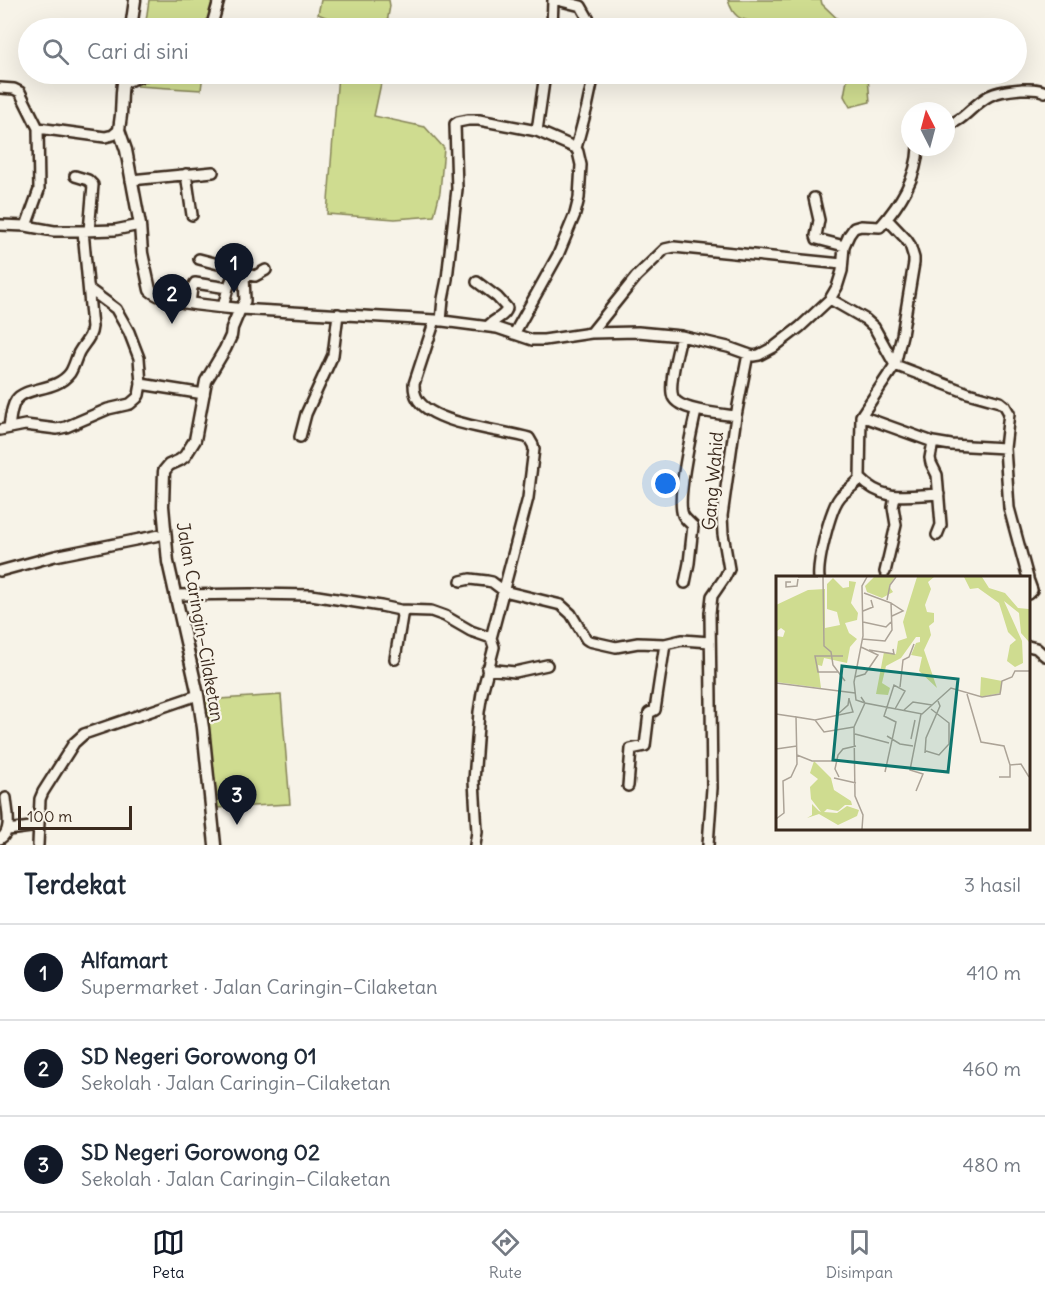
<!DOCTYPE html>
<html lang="id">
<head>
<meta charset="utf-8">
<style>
  body { margin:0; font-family:Delius,sans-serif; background:#f2f2f3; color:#1f2937 }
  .compass { position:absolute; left:901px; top:102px; width:54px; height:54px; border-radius:50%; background:#fff; box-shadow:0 6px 24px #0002; rotate:354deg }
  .scale { position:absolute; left:18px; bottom:15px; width:114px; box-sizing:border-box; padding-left:6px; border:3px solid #3b2a1e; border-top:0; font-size:16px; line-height:21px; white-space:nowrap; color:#3b2a1e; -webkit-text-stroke:4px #f7f3e8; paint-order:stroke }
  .you { position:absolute; left:666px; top:484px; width:21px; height:21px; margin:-15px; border:4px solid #fff; border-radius:50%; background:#1a73e8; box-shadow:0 0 0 9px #1a73e833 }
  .badge { display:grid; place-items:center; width:39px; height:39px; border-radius:50%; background:#111827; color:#fff; font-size:20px; font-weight:700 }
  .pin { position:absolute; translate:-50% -50px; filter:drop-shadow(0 2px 3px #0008) }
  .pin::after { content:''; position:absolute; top:32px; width:21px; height:18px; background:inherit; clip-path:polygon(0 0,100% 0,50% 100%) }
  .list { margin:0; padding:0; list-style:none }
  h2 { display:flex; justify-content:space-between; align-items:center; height:78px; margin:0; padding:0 24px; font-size:26px }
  h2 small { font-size:20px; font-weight:400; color:#747a83 }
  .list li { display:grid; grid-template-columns:39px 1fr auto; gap:18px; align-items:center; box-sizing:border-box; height:96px; padding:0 24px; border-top:2px solid #e0e1e3 }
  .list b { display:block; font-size:22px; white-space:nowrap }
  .list p { margin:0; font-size:20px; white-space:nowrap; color:#747a83 }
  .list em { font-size:20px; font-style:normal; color:#747a83 }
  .icon { flex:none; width:33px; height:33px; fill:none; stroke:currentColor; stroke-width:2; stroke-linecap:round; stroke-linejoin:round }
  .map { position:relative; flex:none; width:1045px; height:845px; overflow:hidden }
  .search { position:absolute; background:#fff; box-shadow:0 6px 24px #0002; left:18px; right:18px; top:18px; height:66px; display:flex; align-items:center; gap:15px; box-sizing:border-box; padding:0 21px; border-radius:33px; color:#747a83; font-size:22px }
  .sheet { height:366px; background:#fff }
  nav { display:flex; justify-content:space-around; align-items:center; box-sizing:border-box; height:84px; border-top:2px solid #e0e1e3; background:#fff; font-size:16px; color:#747a83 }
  nav a { display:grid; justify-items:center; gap:3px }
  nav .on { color:#111827 }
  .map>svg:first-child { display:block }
</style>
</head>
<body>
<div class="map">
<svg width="1045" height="845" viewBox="0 0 1045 845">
  <rect width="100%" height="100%" fill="#f7f3e8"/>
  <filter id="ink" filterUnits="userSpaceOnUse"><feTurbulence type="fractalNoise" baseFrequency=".0167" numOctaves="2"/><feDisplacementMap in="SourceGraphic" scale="12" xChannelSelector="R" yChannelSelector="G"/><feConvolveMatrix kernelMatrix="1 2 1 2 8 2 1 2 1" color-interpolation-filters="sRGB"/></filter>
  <g filter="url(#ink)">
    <!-- green -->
    <path fill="#cfdc90" stroke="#858357" stroke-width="1.5" d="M149,0H212L209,28H145Z
      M321,0H389L390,6L386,28H340V23L318,14Z
      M728,0H821L822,4L847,28H758V23C740,19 734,19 728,0Z
      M139,74H203L201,90L137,86Z
      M338,74H383L374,116L425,127L444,148L440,192L434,216L395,219L327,214Z
      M848,74H869L868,77L870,102L850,107L844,96Z
      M281,695L290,804L216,808L203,700Z"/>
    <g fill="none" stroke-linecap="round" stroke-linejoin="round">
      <defs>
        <path id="minor" d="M557,0L581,6L589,20L591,28
          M211,28L219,0
          M552,28L553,0
          M123,83L148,74
          M0,88L14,89L20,92L38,128
          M946,126C965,120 972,105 989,96C998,91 1011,90 1022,89C1030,89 1038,88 1045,92
          M537,131L545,74
          M576,148L587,107L594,74
          M186,174L192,215
          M75,176L88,180L93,185L89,231
          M131,180L213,172
          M814,198L819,220L816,236L817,239L844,246
          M0,225L26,226L54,231H83L115,230L140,225
          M26,226L39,190L38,128L105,137L113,135L119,130
          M199,259L222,265L244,274L245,301L240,309L435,320L497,328L532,340H544L591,333L638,332L681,336L728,347L753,356L759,355L774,347L800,327L830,299L837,287L842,271L844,246L849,235L854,228L861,226L880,227C900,204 917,178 918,147
          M244,274L255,276L266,270
          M477,282L497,297L507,308C506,316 493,320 488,326
          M830,299L865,319L874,327L895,365L968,393L1000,402L1005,406L1009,413L1005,448L1009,508L1028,578
          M190,303L192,288L195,283L228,288
          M223,307L228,288L235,271
          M435,320L414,384C414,387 414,390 415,393C422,424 503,430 529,438L533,445L534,449L528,498L491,638L494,647L482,693L479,712L474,781L477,832L475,845
          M441,321L443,299L447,279L457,189L455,124L458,122L468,120H479L537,131L576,148L578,152L581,165L579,198L575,214L558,255L514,334
          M591,333L636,277L665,249L674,247L842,264
          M681,336C678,350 668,385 673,397C679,411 722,414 736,416
          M141,384L204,394
          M861,416L933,442L951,445L1005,448
          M9,428C10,420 11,407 16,400C26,386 56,392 70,373C74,367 76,358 79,352C85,342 91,338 92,327L83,231
          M0,430L25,425L57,429L66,427L108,409L130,404L137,398L139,395L141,384L139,358L129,332L116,309L89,289
          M300,437L306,414L333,355L338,314
          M933,442L930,458L931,463L937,475L941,525L937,535
          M860,478C884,503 908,495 939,494
          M0,571L55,556L165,534
          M885,572L896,525L893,507L895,497
          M819,578C817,563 830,509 840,497C846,490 855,486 860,478L861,416L895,365L902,335L914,263V258L910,245L906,239L887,219
          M1028,579L1032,590L1028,594
          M461,581L470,579L487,581L492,582L504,591L561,605L571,614L586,639L589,641L616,647L638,643L665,644L682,640L710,642
          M685,583L689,563L693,526C690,523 685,519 683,515C676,498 692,430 696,411
          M175,595L251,594L311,595L381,606L400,610L431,611L445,616L471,631L491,638
          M1028,646L1036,648L1045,656
          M395,659L402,616L400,610
          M487,669L515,672L547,665
          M628,786L631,749L645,746L649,713L655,710L665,644
          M8,830L38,826
          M0,839C13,831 7,811 6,798
          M38,845L40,799L43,792L74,743L84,734L198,695
          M708,845L712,788L710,613L712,596L725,577L729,569L723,534L722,516L736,416L748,354"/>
        <path id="tertiary" d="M131,28L135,0
          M124,74L122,92L121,115L119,130L126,150L140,225L142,253L150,290C162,303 220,307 240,309L232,328L231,336L225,349L206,381L195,440L185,456L180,460L169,465L164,471L163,506L168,562L198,695L203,728L215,845"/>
      </defs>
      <!-- minor casing -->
      <use href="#minor" stroke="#3b2a1e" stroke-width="14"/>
      <!-- tertiary casing -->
      <use href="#tertiary" stroke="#3b2a1e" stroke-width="15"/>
      <!-- minor -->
      <use href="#minor" stroke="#f7f3e8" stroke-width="9"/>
      <!-- tertiary -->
      <use href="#tertiary" stroke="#f7f3e8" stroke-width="10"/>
    </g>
  </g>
  <g text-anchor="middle" stroke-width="4.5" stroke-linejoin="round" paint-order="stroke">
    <!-- street labels -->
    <g font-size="18" fill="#3b2a1e" stroke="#f7f3e8">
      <text transform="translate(713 481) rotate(-85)" y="6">Gang Wahid</text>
      <text transform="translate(200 622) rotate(80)" y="6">Jalan Caringin–Cilaketan</text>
    </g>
  </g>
  <!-- overview -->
  <g transform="translate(776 576)">
    <rect width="254" height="254" fill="#f7f3e8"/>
    <path d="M98,1H119L113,10L117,16L106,22L91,16L89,10ZM141,1H158L152,6L155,13L149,29L151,36L158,37V46L153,50L155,59L148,74L161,112L143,95L146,81L135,79L140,67L144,66V61H140L125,82L110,90L106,107L114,112L112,119L100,118L108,76L120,78L122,65L131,62L127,46ZM188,1H206L213,12L229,17L242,32L253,33V66L245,57L243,37L228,25L246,65L247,87L239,91L231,85L234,69L240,64L232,56L223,27L202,12L194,13ZM57,2L67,12L73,11V5L80,6L75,27L82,37L81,44L69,47L73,57L81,63L74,71L71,87L48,82L46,90L42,89L45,112L0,106V60L7,61L9,55L5,52L0,56V29L32,14L49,13V52L64,49L61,36L51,33V8ZM205,101L226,105L225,117L204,121ZM38,185L55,202L58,214L75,225L76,229H69L62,235L51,233L48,236L61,237L71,230L83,234L81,240L62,249L43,238L31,242L36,239V228L43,235L45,236L35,223L34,211L42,203L34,197Z" fill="#cfdc90"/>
    <path fill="none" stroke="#aca397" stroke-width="1.5" d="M22,1H42M47,1L48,70L55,76L57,89L69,105M15,6H10V11L21,10L22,3M111,24L114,9L120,1M115,27L127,35L116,40M87,35L97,31L95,24M87,46L110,51L115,46M86,63L109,65L116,54L115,27L88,17M93,74L118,78L117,73M62,96H42L39,80H67M79,101L89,98L102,79L85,71M0,107L79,117M124,111L127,84L133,81L138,68M191,118L205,166L228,170L234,189L245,188L253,201M85,121L89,127L146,138L175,112L206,121L224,118L226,105L236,101L239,95H253M73,123L77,136L39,144L48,156L78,151M111,131L118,109L129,115L119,133M128,134L137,126L156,129M0,138L20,141M62,138L72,129L73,122M79,158L113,167M111,160L124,168L137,170M135,163L139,144M0,173L21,170M150,175L163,179L173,168V147L155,133M149,177L150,162L164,130L162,125M21,179L36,185H61M109,196L120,146L108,140L111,131M63,201L59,193L62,179L67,173L80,170M223,201H234V189M58,202L80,207M140,215L147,198L134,194L145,138M0,243L8,237L7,205L15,201L21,188L20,141L39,144M86,253L87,239L79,220L78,151L89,127L80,124L78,106L87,60L86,10L91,1"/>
    <path fill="#0f766e" fill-opacity="0.15" stroke="#0f766e" stroke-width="3" d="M66,90L182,103L172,196L57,184Z"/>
    <rect width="254" height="254" fill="none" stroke="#3b2a1e" stroke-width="3"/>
  </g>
</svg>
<svg class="compass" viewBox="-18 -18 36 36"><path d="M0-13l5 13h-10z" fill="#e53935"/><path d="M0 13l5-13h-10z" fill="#747a83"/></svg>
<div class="scale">100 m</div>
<div class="you"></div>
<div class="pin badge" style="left:234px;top:293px">1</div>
<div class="pin badge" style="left:172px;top:324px">2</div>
<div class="pin badge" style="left:237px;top:825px">3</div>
<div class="search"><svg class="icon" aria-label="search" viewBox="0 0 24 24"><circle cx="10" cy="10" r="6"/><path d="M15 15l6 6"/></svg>Cari di sini</div>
</div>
<section class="sheet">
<h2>Terdekat<small>3 hasil</small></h2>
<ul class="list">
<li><span class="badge">1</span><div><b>Alfamart</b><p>Supermarket · Jalan Caringin–Cilaketan</p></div><em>410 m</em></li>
<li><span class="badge">2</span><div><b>SD Negeri Gorowong 01</b><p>Sekolah · Jalan Caringin–Cilaketan</p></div><em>460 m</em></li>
<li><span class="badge">3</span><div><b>SD Negeri Gorowong 02</b><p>Sekolah · Jalan Caringin–Cilaketan</p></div><em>480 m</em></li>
</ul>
</section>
<nav>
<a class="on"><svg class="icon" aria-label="map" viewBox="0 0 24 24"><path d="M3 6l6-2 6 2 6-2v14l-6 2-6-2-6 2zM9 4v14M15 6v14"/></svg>Peta</a>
<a><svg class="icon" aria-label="directions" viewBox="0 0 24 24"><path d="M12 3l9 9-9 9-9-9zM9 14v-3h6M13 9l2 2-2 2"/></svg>Rute</a>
<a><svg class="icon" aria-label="saved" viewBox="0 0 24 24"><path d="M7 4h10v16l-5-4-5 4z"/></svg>Disimpan</a>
</nav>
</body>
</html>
